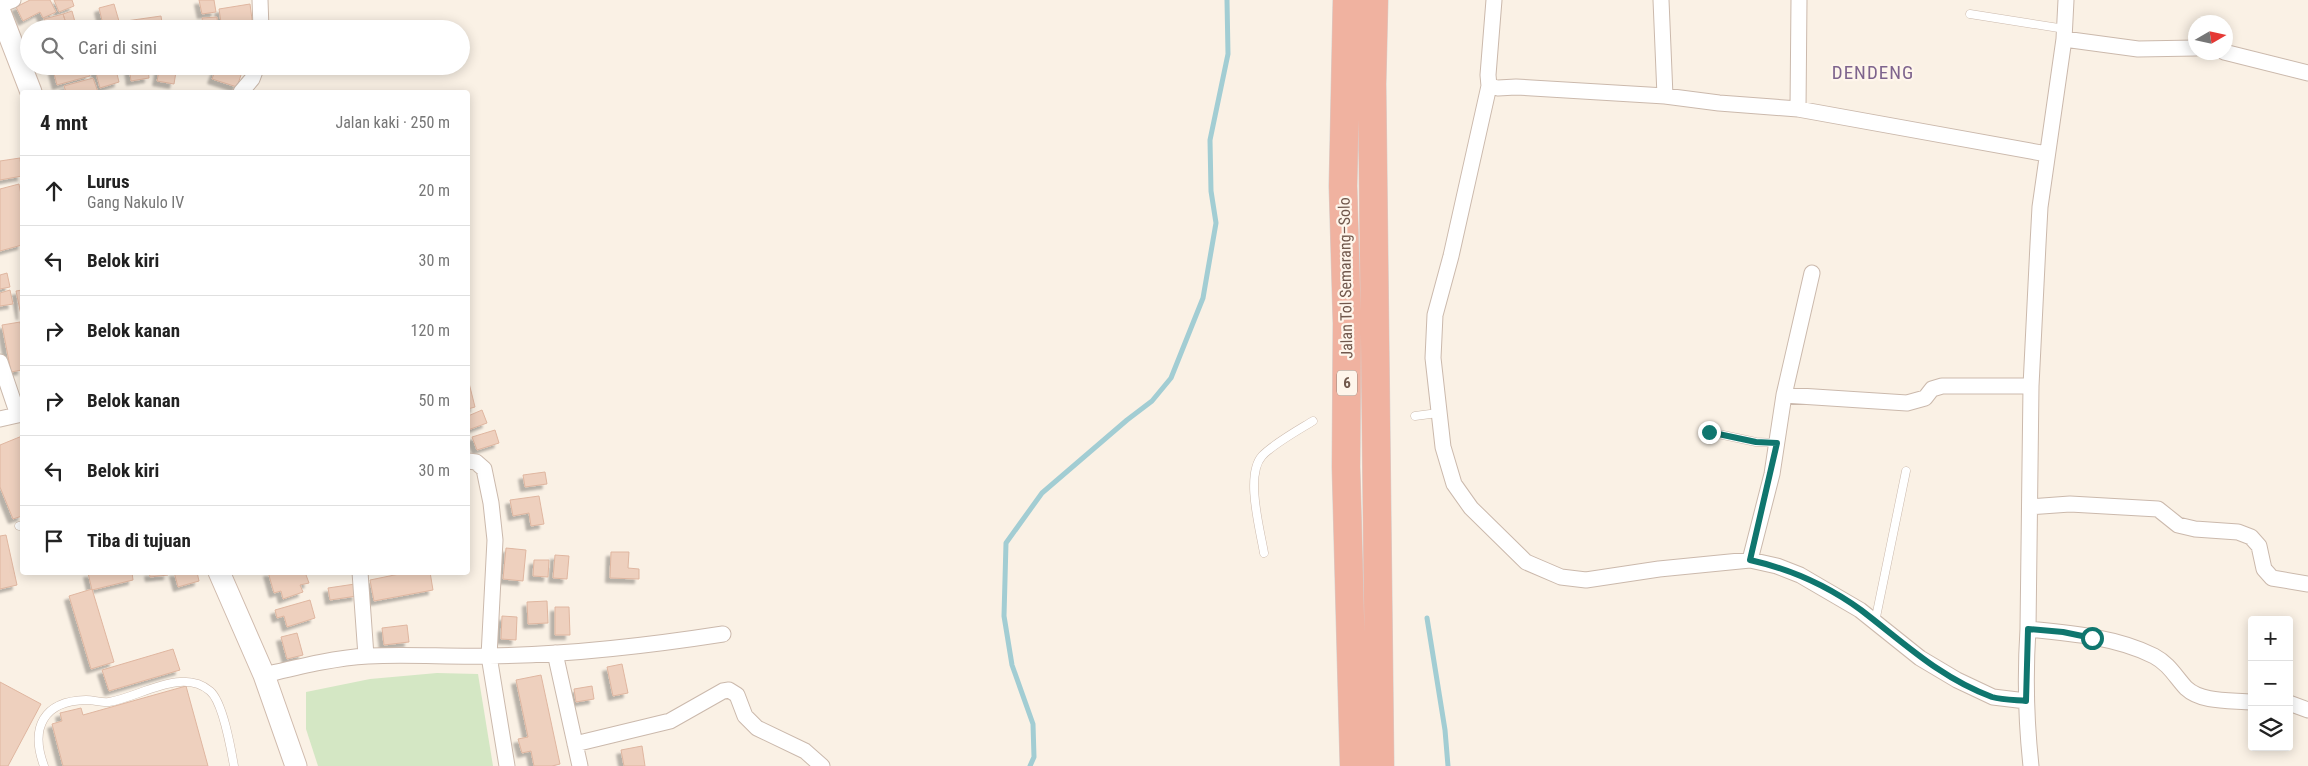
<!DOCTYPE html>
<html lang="id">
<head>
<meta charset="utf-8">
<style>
  body { margin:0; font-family:"Roboto Condensed",sans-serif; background:#f6f6f6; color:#222 }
  .controls { position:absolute; right:15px; bottom:15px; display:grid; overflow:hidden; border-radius:5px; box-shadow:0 2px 12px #0003 }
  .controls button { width:45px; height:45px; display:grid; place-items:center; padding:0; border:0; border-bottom:1px solid #e0e0e0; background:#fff; color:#222; font:25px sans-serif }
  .compass { position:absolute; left:2188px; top:15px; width:45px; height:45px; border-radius:50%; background:#fff; box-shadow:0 2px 12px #0003; rotate:81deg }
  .stop { position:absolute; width:15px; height:15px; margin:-11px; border:4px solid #0f766e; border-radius:50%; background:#fff }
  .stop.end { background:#0f766e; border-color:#fff; box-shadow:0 1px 5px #0008 }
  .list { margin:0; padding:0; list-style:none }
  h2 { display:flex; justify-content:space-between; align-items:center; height:65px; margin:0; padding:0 20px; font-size:21px }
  h2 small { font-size:16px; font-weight:400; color:#767676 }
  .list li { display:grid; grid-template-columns:32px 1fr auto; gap:15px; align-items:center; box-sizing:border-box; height:70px; padding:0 20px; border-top:1px solid #e0e0e0 }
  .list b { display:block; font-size:19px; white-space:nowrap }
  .list p { margin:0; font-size:16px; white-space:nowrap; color:#767676 }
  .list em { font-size:16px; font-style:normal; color:#767676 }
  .icon { flex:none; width:28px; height:28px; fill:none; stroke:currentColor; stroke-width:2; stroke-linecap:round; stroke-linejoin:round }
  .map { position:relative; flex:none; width:2308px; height:766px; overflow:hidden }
  .search { position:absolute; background:#fff; box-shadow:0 2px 12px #0003; left:20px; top:20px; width:450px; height:55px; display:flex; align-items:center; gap:12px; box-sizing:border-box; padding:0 18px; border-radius:28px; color:#767676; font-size:19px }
  .panel { position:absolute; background:#fff; box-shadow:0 2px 12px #0003; left:20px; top:90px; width:450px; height:485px; border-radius:5px }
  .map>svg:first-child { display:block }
</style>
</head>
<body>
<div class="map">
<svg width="2308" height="766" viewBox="0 0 2308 766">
  <defs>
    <filter id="shadow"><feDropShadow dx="-4.5" dy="4.5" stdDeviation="1" flood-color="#0004"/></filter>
  </defs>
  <rect width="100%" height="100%" fill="#faf1e5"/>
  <!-- green -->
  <path fill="#d4e7c4" d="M437,673L478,674L493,766H318L306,729V692L370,679Z"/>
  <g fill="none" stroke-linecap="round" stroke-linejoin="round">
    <!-- stream -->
    <path stroke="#a2cdd3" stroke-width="5" d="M1427,618L1445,730L1448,766
      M1030,766L1034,757L1033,724L1012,665L1004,616L1006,543L1042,493L1127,420L1152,401L1171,378L1203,298L1216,223L1211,191L1210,140L1228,54L1227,0"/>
  </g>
  <!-- building -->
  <path fill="#eed0be" stroke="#dfb6a0" filter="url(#shadow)" d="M30,0H50L56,12L43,18L40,12L23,21L16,7Z
    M54,0H72L74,6L59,12Z
    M199,0H214L216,12L202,14Z
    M114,4L121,28L104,29L99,8Z
    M250,4L253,27L222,29L219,9Z
    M72,11L77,29H68L63,14Z
    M63,14L68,29H47L44,19Z
    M161,16L163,29H127L126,21Z
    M217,17L218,29H203L202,18Z
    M175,23L192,25L191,29H174Z
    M52,66H87L90,76L57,85Z
    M94,66H115L119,82L100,88Z
    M129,66H148L149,78L131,81Z
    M160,66H177L174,84L157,81Z
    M217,66H244L237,87L212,79Z
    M93,78L98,92H66L64,86Z
    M20,158L22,176L0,180V161Z
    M19,184L22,200V245L0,251V189Z
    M7,273L10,287L0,289V275Z
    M10,290L13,304L0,306V293Z
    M22,290V315H21L16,291Z
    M20,322L22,333V370L11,372L2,325Z
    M468,379L475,407L468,409Z
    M482,410L487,423L468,430V416Z
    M495,430L499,443L477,450L472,437Z
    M22,436V516L13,519L0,487V445Z
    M545,472L547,484L525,487L523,475Z
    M539,496L544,524L531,526L529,513L513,516L510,500Z
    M6,535L17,585L0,589V536Z
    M506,548L526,550L523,581L503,579Z
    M611,552H629L628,568L639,569V579L610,578Z
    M555,555L569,556L567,579L553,578Z
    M534,560H549L548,577L533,576Z
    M132,572L133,580L92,590L88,573Z
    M149,572H168V575L150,577Z
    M174,572H197L199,581L178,587Z
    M268,572H305L309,583L300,585L303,592L283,599L281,591L274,593Z
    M409,572H430L433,590L374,601L370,580Z
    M355,584L357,596L330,600L328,588Z
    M92,589L114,662L91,669L69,596Z
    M310,600L315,618L287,627L284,616L277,618L275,610Z
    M547,601L548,623L528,624L527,602Z
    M555,607H569L570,635H555Z
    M502,616L517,617L516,640L501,639Z
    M407,625L409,642L384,645L382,628Z
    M297,633L303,655L287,659L281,637Z
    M173,649L180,670L109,691L102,670Z
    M622,664L628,693L613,696L607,667Z
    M541,675L560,764L552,766H534L531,751L522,753L518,739L528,737L516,680Z
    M0,682L41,704L8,766H0Z
    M186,686L208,766H63L52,724L62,721L60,713L81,708L83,715Z
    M592,686L594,699L576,702L574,689Z
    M642,746L645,766H624L621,750Z"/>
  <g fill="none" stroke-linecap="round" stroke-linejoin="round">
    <defs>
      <path id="lane" d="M1970,14L2065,29
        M1415,416L1438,413
        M1709,432L1756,442L1777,443
        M19,526L22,525
        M1264,553C1260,529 1245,475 1262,456C1273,444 1300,429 1313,421
        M1875,622L1906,471
        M44,766C30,728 43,701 86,700C94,700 102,703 109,702C140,697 182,667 210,691C223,702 231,749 234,766"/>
      <path id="street" d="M260,0L261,29
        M1494,0L1488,75L1489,86L1498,88L1516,87L1665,96L1719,103L1798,109L2047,154
        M1661,0L1665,96
        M0,5L13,0
        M2064,39L2138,49L2196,48
        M2224,52L2308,73
        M1489,86L1451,256L1435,315L1433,358L1443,447L1454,484L1471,508L1526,562L1561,577L1586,580L1659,569L1750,560L1777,566L1800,575L1860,610L1920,658L1957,680L1993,697L2026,701
        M241,92L252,79L257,66
        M1798,109L1799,0
        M0,362L18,415
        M1784,395L1907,403L1925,398L1932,389L1942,386H2031
        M0,419L22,414
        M468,461L476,462L484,469L491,503L495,540L489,656L507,766
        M2030,507L2070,504L2158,509L2178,525L2195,529L2238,532L2251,537L2259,546L2264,569L2272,578L2308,584
        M1750,560L1772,474L1784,395L1812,273
        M360,572L366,656
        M2028,629C2069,633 2117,637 2154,656C2169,664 2175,676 2186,688C2202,703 2231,700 2252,702
        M555,653L580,766
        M264,675C298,667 333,658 368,656C409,654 449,657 489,656C567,655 646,646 723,634
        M2289,703L2308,710
        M575,744L670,721L723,691L729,690L737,695L745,716L757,728L805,751L822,766
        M2031,766C2026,720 2025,675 2028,629L2031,386L2038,244L2040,207L2064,39L2066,0"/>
      <path id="secondary" d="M0,12L31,92
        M219,572L264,675L296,766"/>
      <path id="highway" d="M1347,0L1343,186L1347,323L1346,467L1354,766
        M1374,0L1372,84L1380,766"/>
    </defs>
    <!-- lane casing -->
    <use href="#lane" stroke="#cbb9ac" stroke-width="9"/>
    <!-- street casing -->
    <use href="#street" stroke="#cbb9ac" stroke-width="17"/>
    <!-- secondary casing -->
    <use href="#secondary" stroke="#d0bbad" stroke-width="23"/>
    <!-- highway casing -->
    <use href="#highway" stroke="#d7d0cd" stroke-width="29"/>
    <!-- lane -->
    <use href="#lane" stroke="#fff" stroke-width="8"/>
    <!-- street -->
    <use href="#street" stroke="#fff" stroke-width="15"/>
    <!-- secondary -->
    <use href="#secondary" stroke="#fff" stroke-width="21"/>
    <!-- highway -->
    <use href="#highway" stroke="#f0b2a0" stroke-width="28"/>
  </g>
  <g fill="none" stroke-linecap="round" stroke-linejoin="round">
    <!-- route -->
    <path stroke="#0f766e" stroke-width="6" d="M1709,432L1756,442L1777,443L1750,560C1790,569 1828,586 1861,610C1903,642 1940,678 1992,697C2002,700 2015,700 2026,701L2028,629L2063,632L2092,638"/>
  </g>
  <g text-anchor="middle" stroke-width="4.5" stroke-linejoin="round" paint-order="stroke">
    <!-- shield labels -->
    <rect fill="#fef5eb" stroke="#9b877c" stroke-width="1" x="1337" y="370.5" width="20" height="25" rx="4"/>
    <g font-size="15" font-weight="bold" fill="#71584c">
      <text x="1347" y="388">6</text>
    </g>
    <!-- street labels -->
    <g font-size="16" fill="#71584c" stroke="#fef5eb">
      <text transform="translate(1345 278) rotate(-91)" y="6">Jalan Tol Semarang–Solo</text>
    </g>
    <!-- quarter labels -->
    <g font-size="19" letter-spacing="1" fill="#7e648d" stroke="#fef5eb">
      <text x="1873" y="79">DENDENG</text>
    </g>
  </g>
</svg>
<div class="controls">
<button>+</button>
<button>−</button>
<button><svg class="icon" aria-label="layers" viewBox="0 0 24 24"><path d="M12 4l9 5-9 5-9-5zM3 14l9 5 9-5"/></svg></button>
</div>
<svg class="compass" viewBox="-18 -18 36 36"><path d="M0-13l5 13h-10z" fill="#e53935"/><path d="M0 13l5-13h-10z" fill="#767676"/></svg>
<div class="stop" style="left:2092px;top:638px"></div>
<div class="stop end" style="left:1709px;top:432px"></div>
<div class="search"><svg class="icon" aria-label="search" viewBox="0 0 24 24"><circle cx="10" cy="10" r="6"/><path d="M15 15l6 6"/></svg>Cari di sini</div>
<section class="panel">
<h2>4 mnt<small>Jalan kaki · 250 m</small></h2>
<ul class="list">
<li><svg class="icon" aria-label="ahead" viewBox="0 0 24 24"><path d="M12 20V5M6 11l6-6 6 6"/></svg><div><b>Lurus</b><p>Gang Nakulo IV</p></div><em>20 m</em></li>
<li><svg class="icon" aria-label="left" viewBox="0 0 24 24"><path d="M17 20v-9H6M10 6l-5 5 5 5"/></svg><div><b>Belok kiri</b></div><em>30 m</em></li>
<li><svg class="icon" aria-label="right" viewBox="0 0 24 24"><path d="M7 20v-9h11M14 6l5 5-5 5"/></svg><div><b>Belok kanan</b></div><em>120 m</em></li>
<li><svg class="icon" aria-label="right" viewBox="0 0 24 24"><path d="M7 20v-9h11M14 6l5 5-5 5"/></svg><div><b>Belok kanan</b></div><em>50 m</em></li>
<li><svg class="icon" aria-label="left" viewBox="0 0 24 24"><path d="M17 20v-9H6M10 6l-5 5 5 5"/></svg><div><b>Belok kiri</b></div><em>30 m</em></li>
<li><svg class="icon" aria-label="arrive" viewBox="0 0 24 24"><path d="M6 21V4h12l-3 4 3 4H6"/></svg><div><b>Tiba di tujuan</b></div></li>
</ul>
</section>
</div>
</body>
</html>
